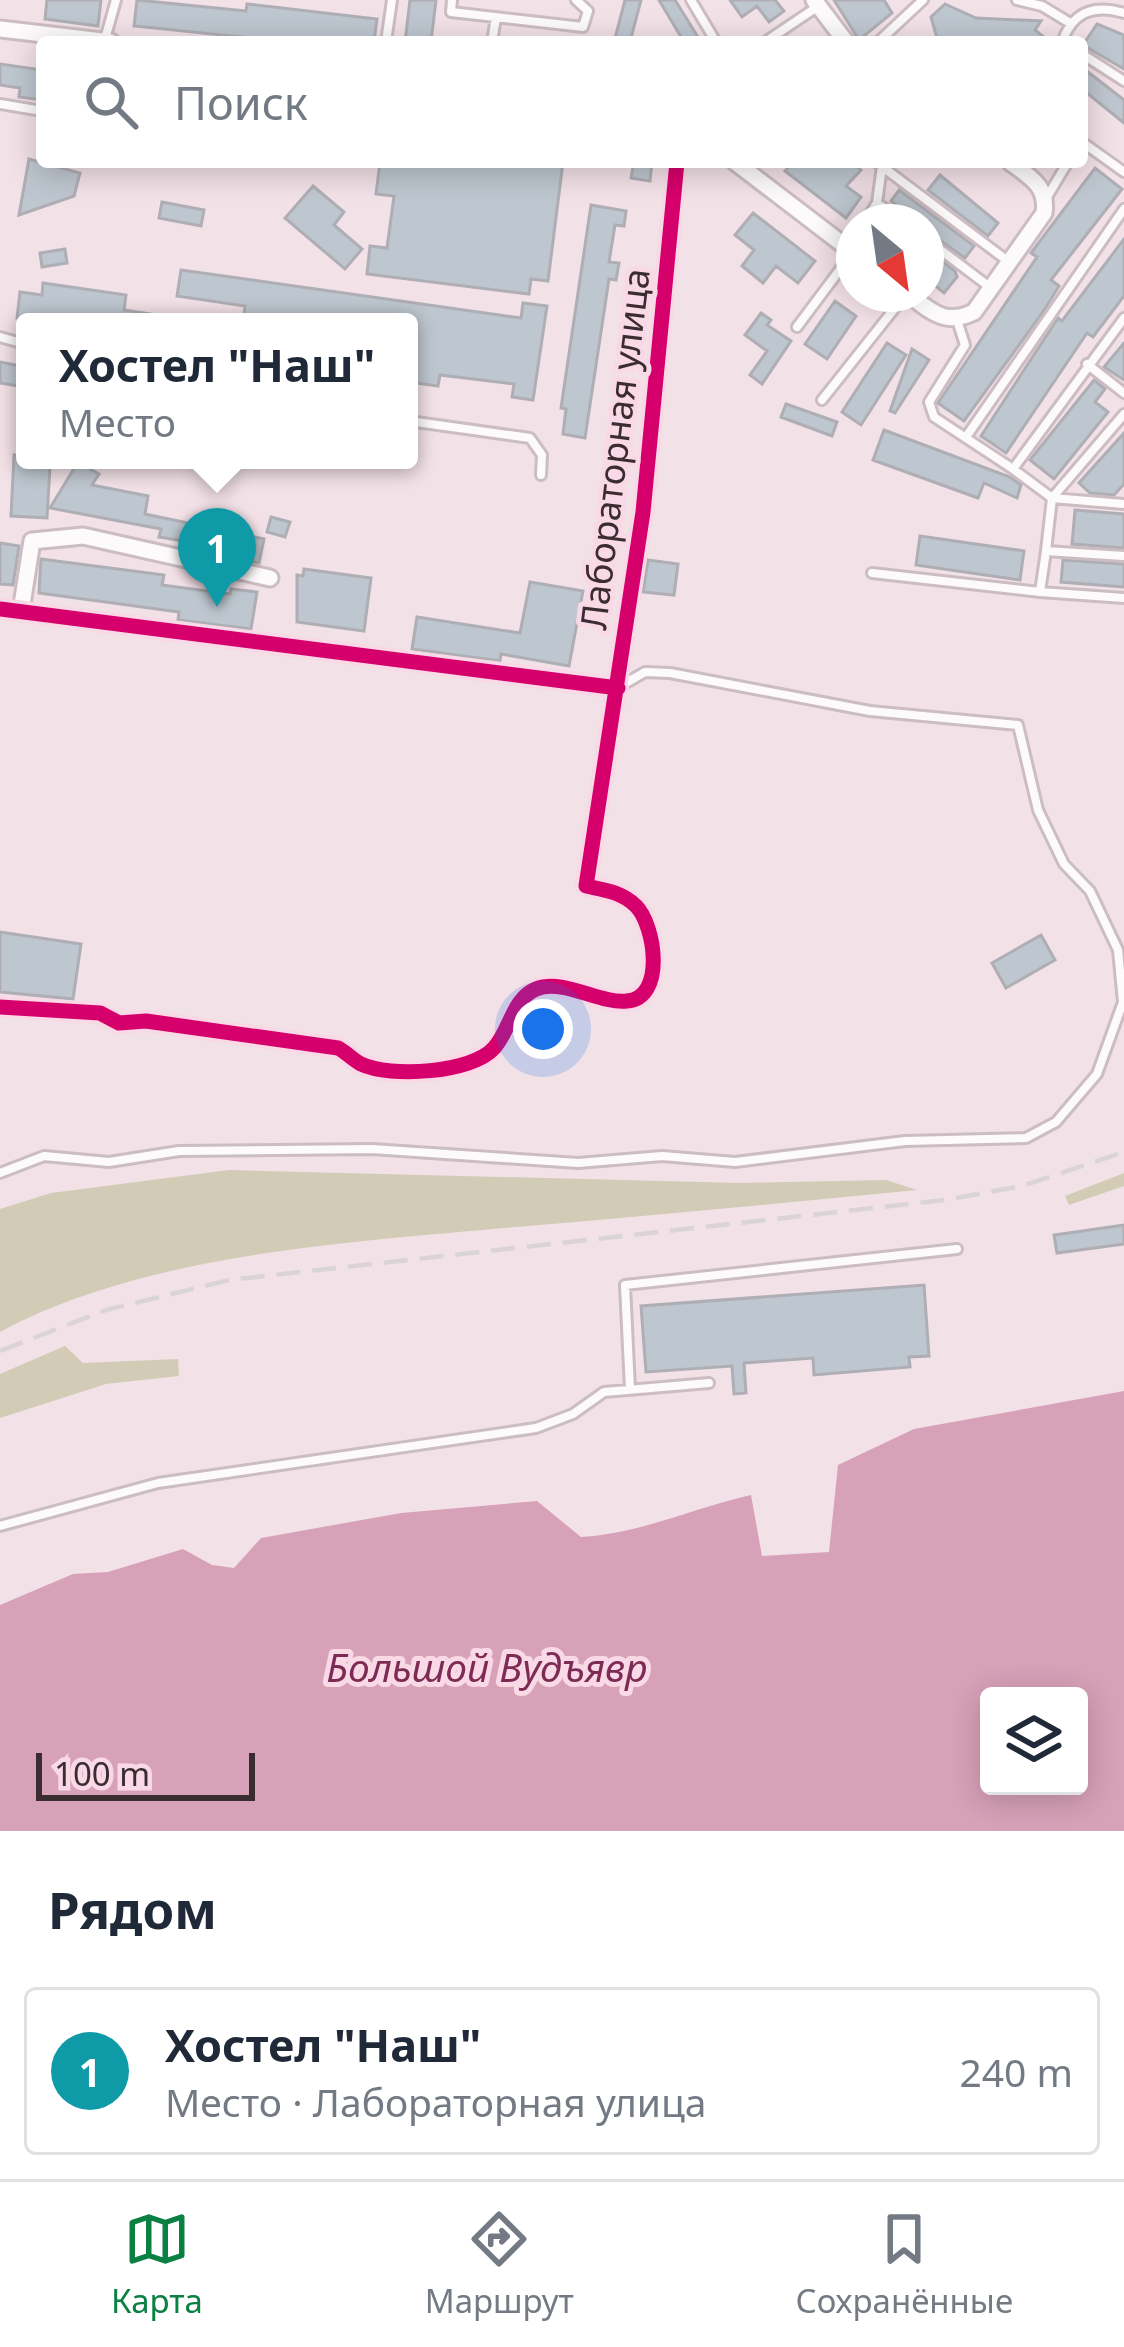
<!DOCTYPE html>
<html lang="ru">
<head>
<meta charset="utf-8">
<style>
  body { margin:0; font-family:"Noto Sans",sans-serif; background:#f6f6f7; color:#1f2937 }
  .controls { position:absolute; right:36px; bottom:36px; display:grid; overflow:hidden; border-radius:12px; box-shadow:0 6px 30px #0003 }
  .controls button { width:108px; height:108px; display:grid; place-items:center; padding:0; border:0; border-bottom:3px solid #e0e1e3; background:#fff; color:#1f2937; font:60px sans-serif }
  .compass { position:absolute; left:836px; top:204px; width:108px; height:108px; border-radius:50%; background:#fff; box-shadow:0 6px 30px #0003; rotate:151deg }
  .scale { position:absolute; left:36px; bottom:30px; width:219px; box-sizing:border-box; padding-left:12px; border:6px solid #3b2c32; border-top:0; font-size:33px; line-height:42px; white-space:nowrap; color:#3b2c32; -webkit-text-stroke:9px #fad9e6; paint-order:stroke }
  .you { position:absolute; left:543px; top:1029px; width:42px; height:42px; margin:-30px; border:9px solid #fff; border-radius:50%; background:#1a73e8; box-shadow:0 0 0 18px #1a73e833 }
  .badge { display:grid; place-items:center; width:78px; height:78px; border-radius:50%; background:#0b8043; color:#fff; font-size:39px; font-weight:700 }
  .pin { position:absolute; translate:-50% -99px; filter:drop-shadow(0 3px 6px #0008) }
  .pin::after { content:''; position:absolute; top:63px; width:42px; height:36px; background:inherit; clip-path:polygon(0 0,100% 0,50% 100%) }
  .popup { position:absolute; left:16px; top:313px; width:402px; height:156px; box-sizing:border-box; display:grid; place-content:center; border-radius:12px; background:#fff; filter:drop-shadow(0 3px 9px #0005); font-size:39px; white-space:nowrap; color:#747a83 }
  .popup b { font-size:45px; color:#1f2937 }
  .popup::after { content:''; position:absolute; left:50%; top:100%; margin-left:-24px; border:24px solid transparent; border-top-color:#fff }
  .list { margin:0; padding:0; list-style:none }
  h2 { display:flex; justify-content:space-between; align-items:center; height:156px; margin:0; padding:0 48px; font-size:51px }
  h2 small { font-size:39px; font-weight:400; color:#747a83 }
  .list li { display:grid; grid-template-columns:78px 1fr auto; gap:36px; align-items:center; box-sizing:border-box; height:168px; margin:0 24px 24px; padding:0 24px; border:3px solid #e0e1e3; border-radius:12px }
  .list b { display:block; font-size:45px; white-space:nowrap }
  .list p { margin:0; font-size:39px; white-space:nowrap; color:#747a83 }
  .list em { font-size:39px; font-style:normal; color:#747a83 }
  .icon { flex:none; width:66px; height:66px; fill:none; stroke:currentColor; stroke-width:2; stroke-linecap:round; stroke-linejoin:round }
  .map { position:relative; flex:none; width:1124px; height:1831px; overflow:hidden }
  .search { position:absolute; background:#fff; box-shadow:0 6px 30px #0003; left:36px; right:36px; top:36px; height:132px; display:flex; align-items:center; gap:30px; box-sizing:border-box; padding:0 42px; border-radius:12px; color:#747a83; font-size:45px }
  .sheet { height:348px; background:#fff }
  nav { display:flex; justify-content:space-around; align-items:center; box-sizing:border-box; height:168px; border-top:3px solid #e0e1e3; background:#fff; font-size:33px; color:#747a83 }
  nav a { display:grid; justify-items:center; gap:6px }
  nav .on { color:#0b8043 }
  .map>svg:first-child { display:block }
</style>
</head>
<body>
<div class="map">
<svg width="1124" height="1831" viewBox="0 0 1124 1831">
  <rect width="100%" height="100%" fill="#f2e1e7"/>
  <!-- green -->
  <path fill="#d2ccb7" d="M229,1170L739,1183L886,1180L917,1190C784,1203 650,1216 516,1227C353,1242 146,1253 0,1332V1209L51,1193Z
    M1124,1173V1186L1069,1205L1065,1196Z
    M65,1346L83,1363L178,1359L179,1376L106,1384L0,1418V1374Z"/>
  <!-- water -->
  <path fill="#d7a1b8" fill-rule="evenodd" d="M1124,1391V1831H0V1605L73,1574L108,1572L183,1549L212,1565L234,1568L261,1538L401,1513L537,1501L581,1537C643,1533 690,1509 751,1495L762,1556L829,1552L838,1465L914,1429ZM989,1696H1079V1786H989Z"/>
  <!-- building -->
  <path fill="#bec6cf" stroke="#afaeb5" stroke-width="3" d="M47,0H101L98,26L45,19Z
    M137,0L246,11L247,4L377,19L374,42H289L134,26Z
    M410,0H436L431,42H405Z
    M625,0H641L630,42H614Z
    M659,0H675L701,42H684Z
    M730,0H775L784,11L769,22L757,6L742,17Z
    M834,0H884L892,13L859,40Z
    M945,4L976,18L1041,21L1035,30L1050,42H938L931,17Z
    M1097,24L1124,35V69L1083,45Z
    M0,64L42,70V100L19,97L20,88L0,85Z
    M1088,72L1124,100V123L1082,89Z
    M29,159L80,173L74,196L19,215Z
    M380,162H563L548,281L531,279L529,294L367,274L370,246L387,248L394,196L376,194Z
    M634,162H652L650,181L631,178Z
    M793,162H852L861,170L846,186L861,197L846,218L785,171Z
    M1095,168L1122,189L1051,280L1059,286L1045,309L964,421L938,403L1037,257L1031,253Z
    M940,175L998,223L988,236L928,190Z
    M313,186L344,212L334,225L362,249L345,269L285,218Z
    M899,190L974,246L965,258L926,231V222H917L891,201Z
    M162,202L204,210L201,226L159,218Z
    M591,205L626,211L624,226L615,225L609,262L619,263L616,280L609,279L585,438L563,434L566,409L561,408Z
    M753,213L815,261L798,283L776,266L763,283L742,266L754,250L735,235Z
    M1124,239V296L1093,337L1087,333L1006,453L981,436L1058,318L1062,321Z
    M65,249L67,263L42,267L40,253Z
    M926,249L955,271L957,277L944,293L926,278Z
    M181,270L521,318L523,303L547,306L533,400L512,397L514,384L440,375L438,386L409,382V322H243L245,306L177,296Z
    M43,283L126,295L124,310L157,315V322L17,318L20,292L42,295Z
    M835,301L856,316L827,359L805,344Z
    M761,313L771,320L767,325L791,341L762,384L750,375L767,351L745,335Z
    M887,343L906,355L861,425L842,412Z
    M1124,343V380L1104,367Z
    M912,349L929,360L895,413L890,411Z
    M0,362L25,367V387L0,383Z
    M1094,380L1105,389L1095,402L1108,412L1054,479L1030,460Z
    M786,404L837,422L832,436L781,417Z
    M884,430L1010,477L1021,485L1017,498L984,483L978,498L873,460Z
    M1124,433V484L1114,495L1090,493L1079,483Z
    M14,455L50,467L47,518L11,516Z
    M78,462L99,474L92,485L148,496L145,514L264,539L259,563L232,557L233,549L159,537L161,529L50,508Z
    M1075,510L1124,514V548L1072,544Z
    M271,517L290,522L285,537L267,532Z
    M920,536L1024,551L1020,580L916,565Z
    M0,543L19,546L13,585L0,584Z
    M41,559L164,575L162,585L230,594L231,589L257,592L251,629L178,620L179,612L39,593Z
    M648,560L678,564L674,595L643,592Z
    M1063,560L1124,564V587L1061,582Z
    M304,569L371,578L364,631L297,622V575L303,576Z
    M530,582L583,591L569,666L501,654L500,661L412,649L417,617L520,633Z
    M0,932L81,944L73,999L0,992Z
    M1041,935L1055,960L1006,988L992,963Z
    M1124,1225V1244L1057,1253L1054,1235Z
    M924,1285L929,1356L909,1357L910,1367L814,1375L813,1358L744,1363L746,1393L734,1394L732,1366L646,1372L641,1306Z"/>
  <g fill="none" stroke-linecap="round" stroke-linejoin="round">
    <defs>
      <path id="service" d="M452,0L451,12L583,27L588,11L576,0
        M691,0L716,42
        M1017,0L1042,6L1070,23
        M105,39L116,0
        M386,42L392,0
        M492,42L496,17
        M765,42L817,7
        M878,42L923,0
        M1062,42C1073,11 1094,4 1124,13
        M1082,54L1124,81
        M0,104L42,111
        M1082,142L1124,172
        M876,162L1009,262
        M1047,197L1068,162
        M877,203L903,222
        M865,222L877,203L882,166
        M926,239L991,288
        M957,320L965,345L929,402L934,417L1013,469L1124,318
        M797,327L853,252
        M0,337L25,344
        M1087,364L1124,393
        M822,400L906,294
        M1124,414L1052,498L1046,551L1124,556
        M409,421L530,438L542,455L541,475
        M966,437L1124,209
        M1013,469L1052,498L1124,504
        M1046,551L1040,592L1124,598
        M872,573L1040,592
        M0,1173L44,1156L109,1162L179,1151L372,1149L578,1163L662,1156L735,1162L905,1141L1026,1138L1056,1122L1097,1074L1123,1002L1118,950L1090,891L1064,864L1038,810L1018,725L870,711L670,673L645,672L619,687
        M630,1389L625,1285L957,1249
        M0,1526L158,1483L536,1428L573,1414L604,1392L709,1383"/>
      <path id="minor" d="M814,0L846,42
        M0,29L111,42
        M735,162L854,253
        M908,294C932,312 945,326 974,312L1044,213C1048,186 1030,177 1010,162
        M0,609L618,688
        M21,611L32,541L83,536L270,578
        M0,1007L100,1013L119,1023L146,1021L338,1048C346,1052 353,1060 361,1064C390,1078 472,1073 494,1048C510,1031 512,999 536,989C564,978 599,1004 627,1001C666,998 655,925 636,906C622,892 605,890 586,886L643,512L677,162"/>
    </defs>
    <!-- service casing -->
    <use href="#service" stroke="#ccbdc2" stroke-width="14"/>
    <!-- minor casing -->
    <use href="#minor" stroke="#ccbdc2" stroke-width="21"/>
    <!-- service -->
    <use href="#service" stroke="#fdfafb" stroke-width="8"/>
    <!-- minor -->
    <use href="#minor" stroke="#fdfafb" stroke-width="15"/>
    <!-- rail -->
    <path stroke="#dad4d7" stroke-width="4.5" stroke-dasharray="24 12" stroke-linecap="butt" d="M0,1351L106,1310L229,1280L945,1200L1022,1186L1124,1152"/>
    <defs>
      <path id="cycleway" d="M0,609L618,688
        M0,1007L100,1013L119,1023L146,1021L338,1048C346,1052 353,1060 361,1064C390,1078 472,1073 494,1048C510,1031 512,999 536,989C564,978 599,1004 627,1001C666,998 655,925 636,906C622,892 605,890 586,886L643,512L677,162"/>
    </defs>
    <!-- cycleway casing -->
    <use href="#cycleway" stroke="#fad9e6" stroke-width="22"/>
    <!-- cycleway -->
    <use href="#cycleway" stroke="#d6006c" stroke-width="15"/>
  </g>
  <g text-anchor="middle" stroke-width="10" stroke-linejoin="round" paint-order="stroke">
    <!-- street labels -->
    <g font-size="36" fill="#3b2c32" stroke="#fad9e6">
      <text transform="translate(615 449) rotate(-83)" y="13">Лабораторная улица</text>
    </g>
    <!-- water labels -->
    <g font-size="39" font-style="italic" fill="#7d2b55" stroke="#fad9e6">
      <text x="487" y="1682">Большой Вудъявр</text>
    </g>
  </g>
</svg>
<div class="controls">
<button><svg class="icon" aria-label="layers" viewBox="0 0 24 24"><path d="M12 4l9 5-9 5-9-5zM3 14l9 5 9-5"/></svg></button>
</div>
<svg class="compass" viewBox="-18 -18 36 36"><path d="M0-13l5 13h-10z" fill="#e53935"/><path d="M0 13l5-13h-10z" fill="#747a83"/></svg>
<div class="scale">100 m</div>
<div class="you"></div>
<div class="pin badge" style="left:217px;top:607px;background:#0f9aa8">1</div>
<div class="popup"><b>Хостел &quot;Наш&quot;</b>Место</div>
<div class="search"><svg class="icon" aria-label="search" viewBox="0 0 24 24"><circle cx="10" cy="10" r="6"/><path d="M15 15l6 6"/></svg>Поиск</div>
</div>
<section class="sheet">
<h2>Рядом<small></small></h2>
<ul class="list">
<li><span class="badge" style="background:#0f9aa8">1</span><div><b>Хостел &quot;Наш&quot;</b><p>Место · Лабораторная улица</p></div><em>240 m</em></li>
</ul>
</section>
<nav>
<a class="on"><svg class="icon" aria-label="map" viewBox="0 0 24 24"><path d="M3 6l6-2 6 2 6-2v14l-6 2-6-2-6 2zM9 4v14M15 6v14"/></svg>Карта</a>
<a><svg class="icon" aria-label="directions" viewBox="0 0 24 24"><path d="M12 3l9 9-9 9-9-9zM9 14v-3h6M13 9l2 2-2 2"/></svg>Маршрут</a>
<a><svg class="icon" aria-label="saved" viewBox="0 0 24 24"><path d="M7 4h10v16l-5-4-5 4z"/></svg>Сохранённые</a>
</nav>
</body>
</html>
